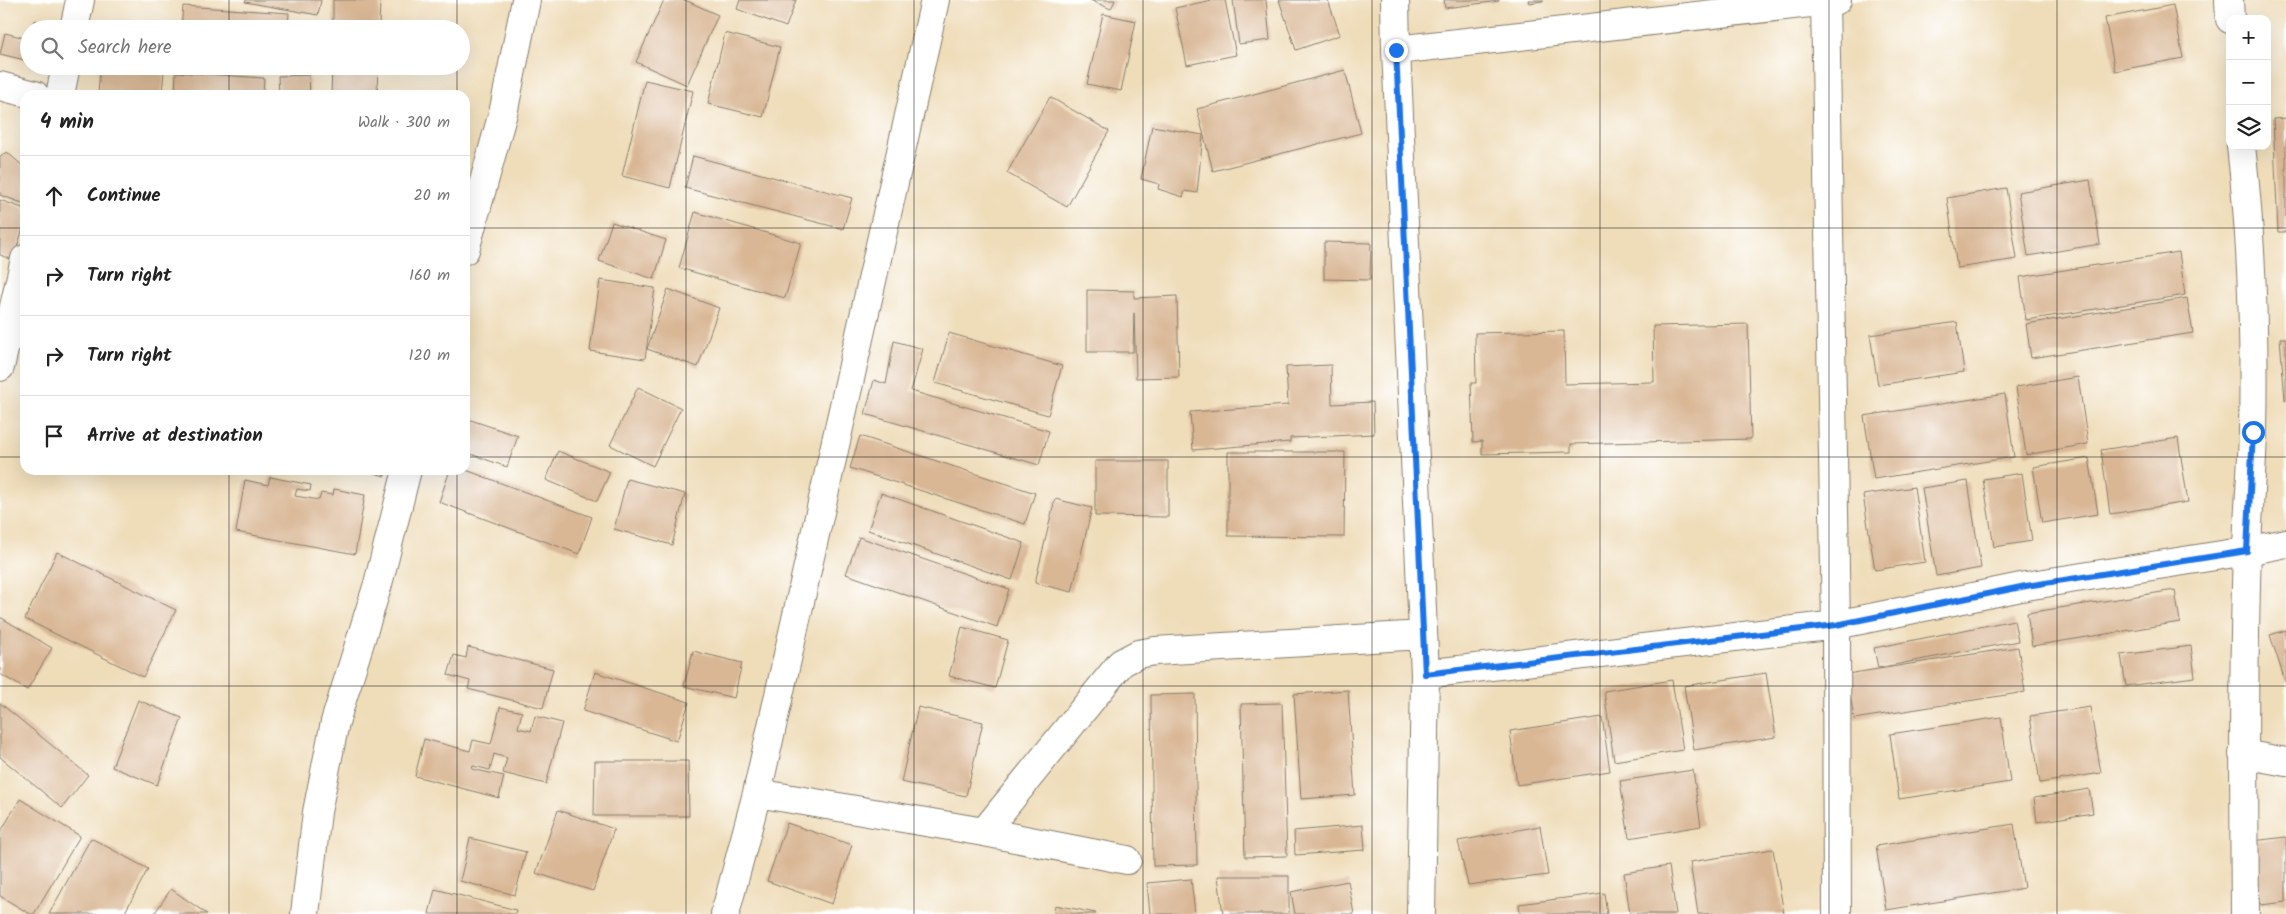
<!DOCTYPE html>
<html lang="en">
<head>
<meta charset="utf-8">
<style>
  body { margin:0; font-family:Kalam,sans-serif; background:#f2f2f2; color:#222 }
  .controls { position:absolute; right:15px; top:15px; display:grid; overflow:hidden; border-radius:10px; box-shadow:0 5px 20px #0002 }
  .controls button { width:45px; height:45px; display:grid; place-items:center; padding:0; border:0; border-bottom:1px solid #e0e0e0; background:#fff; color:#222; font:25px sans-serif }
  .stop { position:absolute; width:15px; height:15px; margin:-11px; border:4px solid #1a73e8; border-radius:50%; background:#fff }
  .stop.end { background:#1a73e8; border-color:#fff; box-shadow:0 1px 5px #0008 }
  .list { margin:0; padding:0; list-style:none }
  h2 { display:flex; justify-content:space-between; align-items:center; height:65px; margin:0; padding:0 20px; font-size:21px }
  h2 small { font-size:16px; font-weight:400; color:#767676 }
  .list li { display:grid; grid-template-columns:32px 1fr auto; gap:15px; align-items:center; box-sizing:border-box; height:80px; padding:0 20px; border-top:1px solid #e0e0e0 }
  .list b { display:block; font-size:19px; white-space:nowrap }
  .list em { font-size:16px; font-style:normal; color:#767676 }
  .icon { flex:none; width:28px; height:28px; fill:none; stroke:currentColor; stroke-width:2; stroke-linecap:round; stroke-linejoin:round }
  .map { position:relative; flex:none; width:2286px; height:914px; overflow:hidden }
  .search { position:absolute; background:#fff; box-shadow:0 5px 20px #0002; left:20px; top:20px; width:450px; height:55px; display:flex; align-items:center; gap:12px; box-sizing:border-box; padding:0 18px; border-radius:28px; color:#767676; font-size:19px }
  .panel { position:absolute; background:#fff; box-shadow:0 5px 20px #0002; left:20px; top:90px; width:450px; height:385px; border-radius:15px }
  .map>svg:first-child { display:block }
</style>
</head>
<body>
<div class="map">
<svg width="2286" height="914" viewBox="0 0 2286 914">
  <rect width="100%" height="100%" fill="#fff"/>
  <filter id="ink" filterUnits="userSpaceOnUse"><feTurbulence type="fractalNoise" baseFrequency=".02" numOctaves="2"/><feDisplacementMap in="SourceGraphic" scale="10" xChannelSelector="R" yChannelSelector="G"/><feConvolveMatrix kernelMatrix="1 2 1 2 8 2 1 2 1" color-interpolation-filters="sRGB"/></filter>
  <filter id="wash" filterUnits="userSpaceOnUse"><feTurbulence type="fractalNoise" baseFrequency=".0096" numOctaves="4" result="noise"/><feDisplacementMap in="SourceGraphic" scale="20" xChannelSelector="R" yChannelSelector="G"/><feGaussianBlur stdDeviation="1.12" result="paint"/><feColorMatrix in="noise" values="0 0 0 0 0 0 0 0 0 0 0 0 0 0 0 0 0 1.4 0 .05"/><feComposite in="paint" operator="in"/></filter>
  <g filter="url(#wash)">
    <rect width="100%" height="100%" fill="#efddba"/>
    <g id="blocks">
      <!-- building -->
      <path fill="#d9b795" d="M246,0H321L318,15L245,2Z
        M333,0H380L379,29H333Z
        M664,0H685L718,15L687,85L636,62Z
        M740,0H796L786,27L737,9Z
        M1090,0H1115L1111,9Z
        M1212,0H1225L1236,55L1187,65L1175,8Z
        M1233,0H1266L1270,40L1239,44Z
        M1279,0H1328L1340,35L1296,50Z
        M1444,0H1499V1L1445,8Z
        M1528,0H1543V1L1529,3Z
        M2173,5L2183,58L2115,71L2105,18Z
        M183,6L289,13L288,29H181Z
        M1103,14L1136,21L1121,91L1087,84Z
        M34,20L57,25L56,29H32Z
        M5,33L29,39V61L0,54Z
        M725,33L780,47L763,117L708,104Z
        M100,66L164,71L162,95H98Z
        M237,66H285V71Z
        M332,66H378L377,95H331Z
        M1345,70L1361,133L1213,171L1197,109Z
        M176,72L264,78L263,95H175Z
        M309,75L310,95H279L278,76Z
        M645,80L693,91L670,188L622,176Z
        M1050,97L1109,131L1067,207L1007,173Z
        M2286,118V232H2278L2273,119Z
        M1152,126L1203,135L1197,193L1185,191L1183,197L1158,189L1159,184L1141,179Z
        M7,152L25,168V204L0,195V156Z
        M693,156L852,198L843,229L685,188Z
        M2090,180L2100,244L2028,256L2018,192Z
        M2006,188L2017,259L1957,268L1947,198Z
        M0,200L25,209V222L13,260L0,255Z
        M695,212L801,243L785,298L679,268Z
        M612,222L666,240L654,279L599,261Z
        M1324,242L1371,243L1370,280L1324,279Z
        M2179,252L2185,295L2026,320L2020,277Z
        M600,280L655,288L645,359L590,351Z
        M668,289L719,308L698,367L647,349Z
        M1087,290L1134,291V298L1177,296L1179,377L1136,378L1134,313L1133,352H1087Z
        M2187,298L2193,333L2031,358L2026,324Z
        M1957,322L1964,372L1878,385L1870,335Z
        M1748,324L1751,439L1571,444V452L1482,454V441L1473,442L1471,383H1476L1475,333L1564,331L1565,384L1654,382L1653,326Z
        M949,333L1062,366L1048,415L935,383Z
        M2280,338H2286V401H2285Z
        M894,341L923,349L911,391L1049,431L1039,465L865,414L874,380L886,384Z
        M1331,365L1332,404L1373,402L1374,434L1290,438V442L1193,450L1190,412L1288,405L1286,367Z
        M2078,377L2088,444L2026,455L2016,387Z
        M638,387L681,408L653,466L610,445Z
        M2005,394L2014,457L1874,479L1864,416Z
        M465,418L518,436L507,467L465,452Z
        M860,436L1035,493L1025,524L850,468Z
        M2178,438L2188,502L2110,514L2101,450Z
        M558,451L610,472L597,501L546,480Z
        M1228,452H1345L1344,537L1228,536Z
        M2089,458L2098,514L2042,523L2033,467Z
        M1095,461H1168V517L1095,516Z
        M362,470H387L385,476Z
        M450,470H466L592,517L579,554L439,502Z
        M2022,473L2032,541L1994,547L1983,479Z
        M270,477L311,485L310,491L297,489L295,496L319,500L321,493L333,495L334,489L365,495L355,554L236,532L245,480L268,485Z
        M627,479L685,494L672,545L614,529Z
        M1968,481L1981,568L1936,576L1922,488Z
        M1914,487L1925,562L1875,570L1863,495Z
        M881,493L1024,543L1012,580L868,530Z
        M1055,499L1092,508L1072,592L1035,583Z
        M859,537L1009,589L997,627L846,574Z
        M57,552L176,610L143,677L25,619Z
        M2175,590L2180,622L2032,646L2027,613Z
        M0,617L52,648L27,690L0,674Z
        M2014,620L2018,641L1878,668L1874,648Z
        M962,627L1008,640L995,688L949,676Z
        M2286,630V684L2270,635Z
        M2191,646L2195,677L2126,686L2121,655Z
        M468,647L553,669L543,708L468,689L470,681L448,675L454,655L466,658Z
        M2018,647L2025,692L1854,719L1847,674Z
        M693,651L742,663L734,698L684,686Z
        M595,672L689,702L677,741L583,711Z
        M1766,673L1776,737L1694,750L1684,686Z
        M1672,680L1683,750L1614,761L1604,691Z
        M1348,690L1355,795L1301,799L1294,694Z
        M1195,694L1197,865L1153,866L1151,695Z
        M138,700L182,718L157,785L112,767Z
        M0,703L88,775L62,808L0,757Z
        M1282,703L1287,856L1245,857L1241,704Z
        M500,707L522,712L518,728L531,731L535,716L562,723L546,784L503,773L507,758L494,754L490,770L473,766L472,769L504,776L499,798L415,776L424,739L470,751L473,740L491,744Z
        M918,707L983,722L966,796L901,782Z
        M2090,707L2101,773L2040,783L2030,716Z
        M1602,717L1610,771L1517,785L1510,731Z
        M2001,717L2010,782L1899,799L1890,734Z
        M595,761H688L689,816H594Z
        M1693,770L1701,826L1629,838L1620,781Z
        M2089,789L2093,813L2037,822L2034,798Z
        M20,799L80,836L34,914H30L0,896V833Z
        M558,810L614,829L593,891L536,873Z
        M787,823L852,845L832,904L767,881Z
        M2014,824L2024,888L1886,910L1876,846Z
        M1363,825L1365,850L1295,855L1294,831Z
        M1540,826L1548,875L1468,885L1458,841Z
        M2286,837V902L2261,905L2253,841Z
        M91,838L148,869L124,914H49Z
        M470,838L526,852L515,895L460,881Z
        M1773,849L1784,914H1698L1690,862Z
        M1669,866L1676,914H1630L1624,873Z
        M1218,876H1289V914H1223Z
        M1191,879L1195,914H1150L1147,883Z
        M1348,881L1354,914H1295L1291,892Z
        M171,889L207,914H154Z
        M435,889L516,910L515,914H429Z
        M1604,893L1607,914H1520L1519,904Z
        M1055,905L1096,913V914H1054Z"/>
    </g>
  </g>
  <g filter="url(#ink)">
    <use href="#blocks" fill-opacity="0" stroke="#867c6b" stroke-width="1"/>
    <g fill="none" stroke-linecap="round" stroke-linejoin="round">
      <defs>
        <path id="minor" d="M1395,0L1396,50L1425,674L1421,914
          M1825,0L1836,625L1837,914
          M2229,0L2230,19
          M74,29L80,0
          M1396,50L1837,0
          M0,86L35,95
          M60,95L66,66
          M2241,146C2252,241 2255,336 2253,431C2252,471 2248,511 2247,551C2243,672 2244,793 2245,914
          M465,250L504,109L526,0
          M0,367L25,259
          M1425,674L1836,625L2026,586L2247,551L2286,543
          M2243,754L2286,762
          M757,793L984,832L1127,860
          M984,832L1121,663L1138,654L1155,651L1423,635
          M305,914L317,812L335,722L378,584L407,470
          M725,914L757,793L935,0"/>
      </defs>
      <!-- minor casing -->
      <use href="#minor" stroke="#867c6b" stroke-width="30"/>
      <!-- minor -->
      <use href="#minor" stroke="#fff" stroke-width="28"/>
    </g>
  </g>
  <g fill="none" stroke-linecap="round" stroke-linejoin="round" filter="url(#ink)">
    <!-- route -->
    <path stroke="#1a73e8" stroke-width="6" d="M1396,50L1425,674L1836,625L2026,586L2247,551L2253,432"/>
  </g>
  <!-- grid -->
  <path fill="none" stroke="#1c1c1c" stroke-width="1" stroke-opacity="0.55" d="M229,0V29M457,0V29M686,0V914M914,0V914M1143,0V914M1372,0V914M1600,0V914M1829,0V914M2057,0V914M229,66V95M457,66V95M0,228H25M465,228H2286M0,457H25M465,457H2286M229,470V914M457,470V914M0,686H2286"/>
</svg>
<div class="controls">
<button>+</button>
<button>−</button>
<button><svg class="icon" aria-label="layers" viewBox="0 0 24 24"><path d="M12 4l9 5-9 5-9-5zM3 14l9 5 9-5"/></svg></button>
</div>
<div class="stop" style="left:2253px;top:432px"></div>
<div class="stop end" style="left:1396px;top:50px"></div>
<div class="search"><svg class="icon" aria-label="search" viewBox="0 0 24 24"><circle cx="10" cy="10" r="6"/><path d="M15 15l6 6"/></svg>Search here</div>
<section class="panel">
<h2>4 min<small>Walk · 300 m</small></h2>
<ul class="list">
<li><svg class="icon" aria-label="ahead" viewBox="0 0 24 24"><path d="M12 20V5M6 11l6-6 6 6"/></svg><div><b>Continue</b></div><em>20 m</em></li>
<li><svg class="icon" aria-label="right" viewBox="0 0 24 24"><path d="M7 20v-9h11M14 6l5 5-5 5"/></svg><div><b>Turn right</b></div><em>160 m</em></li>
<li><svg class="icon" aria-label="right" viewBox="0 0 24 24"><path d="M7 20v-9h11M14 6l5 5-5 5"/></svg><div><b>Turn right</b></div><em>120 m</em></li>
<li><svg class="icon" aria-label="arrive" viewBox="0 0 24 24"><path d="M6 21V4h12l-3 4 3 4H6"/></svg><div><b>Arrive at destination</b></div></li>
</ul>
</section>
</div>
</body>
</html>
